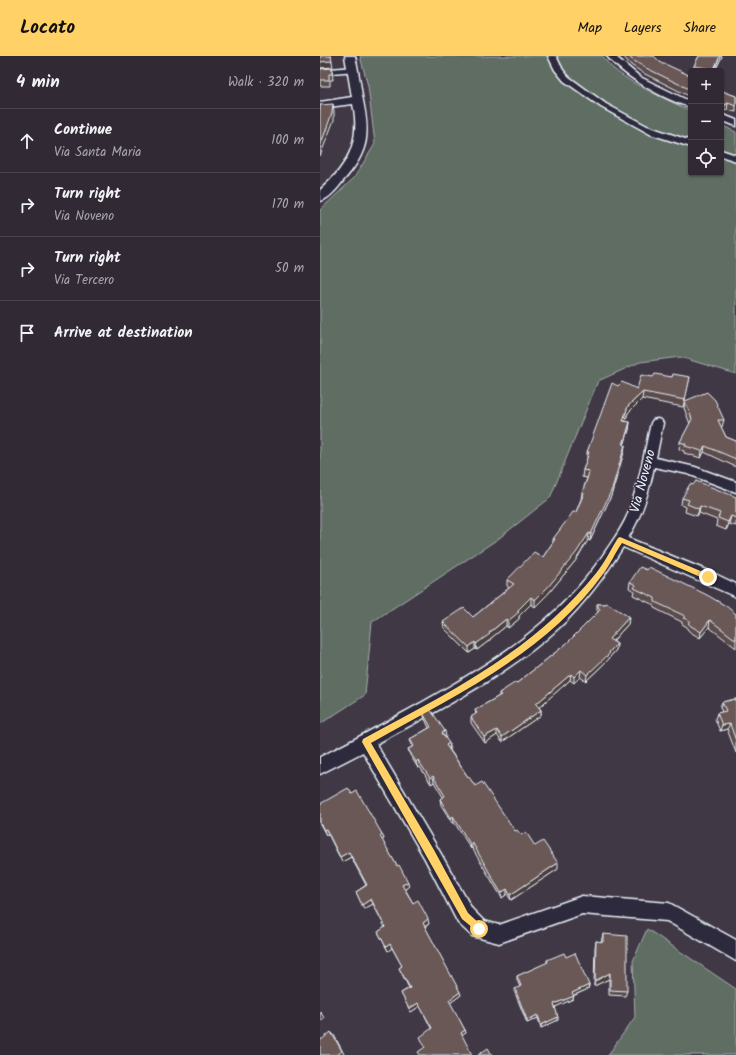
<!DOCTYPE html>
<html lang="en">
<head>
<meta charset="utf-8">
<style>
  body { margin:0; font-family:Kalam,sans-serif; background:#3d3640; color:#f1f3f6 }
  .controls { position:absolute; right:12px; top:12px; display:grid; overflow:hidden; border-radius:4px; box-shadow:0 1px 3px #0004 }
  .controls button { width:36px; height:36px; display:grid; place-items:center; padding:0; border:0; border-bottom:1px solid #4c464f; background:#312a34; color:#f1f3f6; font:20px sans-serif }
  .stop { position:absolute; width:12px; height:12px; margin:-9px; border:3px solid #ffd166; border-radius:50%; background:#fff }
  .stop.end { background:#ffd166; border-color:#fff; box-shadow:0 1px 4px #0008 }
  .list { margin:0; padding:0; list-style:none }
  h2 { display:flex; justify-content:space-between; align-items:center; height:52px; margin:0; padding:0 16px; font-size:17px }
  h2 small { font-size:13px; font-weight:400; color:#a8a7ac }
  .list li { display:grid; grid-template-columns:26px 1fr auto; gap:12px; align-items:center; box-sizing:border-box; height:64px; padding:0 16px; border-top:1px solid #4c464f }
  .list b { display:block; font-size:15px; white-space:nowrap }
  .list p { margin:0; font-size:13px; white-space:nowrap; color:#a8a7ac }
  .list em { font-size:13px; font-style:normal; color:#a8a7ac }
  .icon { flex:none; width:22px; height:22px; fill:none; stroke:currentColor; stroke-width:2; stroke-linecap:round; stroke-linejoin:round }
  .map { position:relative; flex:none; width:416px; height:999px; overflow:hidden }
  header { display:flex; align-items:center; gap:24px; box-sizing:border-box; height:56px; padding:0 20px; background:#ffd166; color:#111 }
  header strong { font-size:19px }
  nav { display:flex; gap:22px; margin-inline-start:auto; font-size:14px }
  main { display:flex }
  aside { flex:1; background:#312a34 }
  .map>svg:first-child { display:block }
</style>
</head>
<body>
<header>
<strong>Locato</strong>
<nav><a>Map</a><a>Layers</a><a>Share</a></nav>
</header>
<main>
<aside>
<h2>4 min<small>Walk · 320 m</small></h2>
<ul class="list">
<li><svg class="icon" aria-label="ahead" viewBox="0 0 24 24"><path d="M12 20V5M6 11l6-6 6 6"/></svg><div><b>Continue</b><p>Via Santa Maria</p></div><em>100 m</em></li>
<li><svg class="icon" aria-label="right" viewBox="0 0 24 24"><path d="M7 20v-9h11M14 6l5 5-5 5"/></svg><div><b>Turn right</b><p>Via Noveno</p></div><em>170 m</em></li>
<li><svg class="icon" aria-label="right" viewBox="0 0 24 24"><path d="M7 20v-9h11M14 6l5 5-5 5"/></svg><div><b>Turn right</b><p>Via Tercero</p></div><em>50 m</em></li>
<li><svg class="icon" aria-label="arrive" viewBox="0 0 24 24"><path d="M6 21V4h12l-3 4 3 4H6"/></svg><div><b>Arrive at destination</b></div></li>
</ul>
</aside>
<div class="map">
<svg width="416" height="999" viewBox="0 0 416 999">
  <rect width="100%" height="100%" fill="#413845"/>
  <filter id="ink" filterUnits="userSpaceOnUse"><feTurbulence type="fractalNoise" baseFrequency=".025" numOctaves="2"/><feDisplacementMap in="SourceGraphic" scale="8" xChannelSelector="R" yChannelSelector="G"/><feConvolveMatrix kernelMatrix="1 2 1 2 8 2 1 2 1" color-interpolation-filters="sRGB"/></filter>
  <g filter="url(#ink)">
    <!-- green -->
    <path fill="#5f6d63" stroke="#a4afae" d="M40,0H283C292,21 350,45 371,55V117H401V69L416,76V318L360,301L320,306L278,325L230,442L178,483L52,566L45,639L0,668V154L34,122L55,88L48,30Z
      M327,873L416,933V999H288L315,961L313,905Z"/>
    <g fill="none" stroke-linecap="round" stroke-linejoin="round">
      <defs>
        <path id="street" d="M228,0H236L243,14L249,21L286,48L327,70L371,85V91L330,78L281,51L244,25L235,14Z
          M287,0H295L320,21L371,46V51C346,45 303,20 287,0Z
          M33,11H36V15L0,18V14Z
          M401,58L416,64V70L401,64Z
          M401,94L416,99V105L401,100Z
          M337,363L341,364L343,367L336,402L375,411L416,426V436L368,418L334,411C329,436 322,460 308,482L393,517L416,528V541L303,491C285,520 265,547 241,570C187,620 120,653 56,688L117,791L152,853L164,865L179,869L262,840L349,847L416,884V905L347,865L262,858L179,887L152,880L138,867L105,803L43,696L0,718V701C34,684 68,665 101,647C172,607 236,568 283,499C291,487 301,474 307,460C319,430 324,398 331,367L333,364Z"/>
        <path id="secondary" d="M25,0H35C38,13 40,26 42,40C50,77 50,95 23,125C17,133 9,143 0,145V134C28,110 41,85 33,48L0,52V46L32,41Z"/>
      </defs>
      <!-- street casing -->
      <use href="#street" stroke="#e8f1f8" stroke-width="3"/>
      <!-- secondary casing -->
      <use href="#secondary" stroke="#e8f1f8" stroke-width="3"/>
      <!-- street -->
      <use href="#street" fill="#2f2a3d" fill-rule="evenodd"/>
      <!-- secondary -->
      <use href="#secondary" fill="#2f2a3d" fill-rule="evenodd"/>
    </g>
    <!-- wall -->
    <path fill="#5b4c4b" stroke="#e8f1f8" d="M303,0H334L342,8L371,20V41L323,17L311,9Z
      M379,0H402L395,15H373L374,10Z
      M12,12L13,24H10V30H0V13Z
      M401,34L407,37L416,40V56L407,54L404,55L401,54Z
      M333,321H370L363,351L322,343L308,357L305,366H310L309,374L304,389H305L304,396L291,440L270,485L268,484L256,504L228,538L215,551L211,548L199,560V563L188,572L186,570L170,583V584L157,594L155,593L149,597L124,572L123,566L153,561L189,532L187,530V524L223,501L233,486V483L256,456L261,443L262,437L267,422L262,421L263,414L267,403V396L298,330L317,333Z
      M365,345L404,364L402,371H401L406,381L416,385V411L384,396L381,402L364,397V395L359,393L360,386L370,368L364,352Z
      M416,441V470L409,468L406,474L396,470L397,464L379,457L377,460L365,456L366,451L361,449L362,442Z
      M310,526L416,558V592L389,571L380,582L370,576L367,573V571L362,568V566L334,552V549L313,539L314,535L309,532Z
      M277,548H285L309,561L308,568L293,585L297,588L296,594L290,601L289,603L266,625L260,621L254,627L250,624L219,651L221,654V659L182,686L177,679L165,687L151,667V661L156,658L155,654L179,640V637L197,627L246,588L278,556L277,554Z
      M416,643V697L407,673L400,675L395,663L397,657L402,656L400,651L402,646Z
      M103,657L126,681L125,682L130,694L148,721L195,775L215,790L238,813L191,844L187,838L182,842L152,792L151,793L134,766L132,767L121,749L120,743L123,741L114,726L111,728L100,711L98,712L90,699L88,693L92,691L90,683L109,672L105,663Z
      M32,738L62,778L64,783L62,784L77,810L89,830L85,833L93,847L109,868L105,871L141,939L130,947L145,974L146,977L105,991L111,972L100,950L91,956L81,937L89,932L79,912L82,910L72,892L68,895L58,876L65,871L53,848L44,853L36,836L46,829L31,801L22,806L8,778L6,779L0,768V748Z
      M283,878L307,935L305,940L289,939V923L274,930L275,891L276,885L281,886Z
      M246,901L269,929L268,933L253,940V943L235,951L238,964L221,972L218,962L207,967L195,937V933L200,931L197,924V920L227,907V904Z"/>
    <!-- shaded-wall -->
    <path fill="#4a3e3d" stroke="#e8f1f8" d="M11,0L13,11L0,12V6Z
      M400,0H402L395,15H394Z
      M408,47L407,54L404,55L405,49Z
      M13,48L14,55V64L0,100V91Z
      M323,336L322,343L308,357L302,373L303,365L308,350Z
      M310,366L309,374L302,396L303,389Z
      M305,389L304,396L291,440L270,485L271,478Z
      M385,390L384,396L381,402L382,395Z
      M380,450L379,457L377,460L379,453Z
      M411,460L409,468L406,474L408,466Z
      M269,477L268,484L256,504L228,538L215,551V544Z
      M211,541V548L199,560V563L188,572V565L197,555Z
      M309,561L308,568L289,589V583Z
      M186,563V570L170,583V584L157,594L156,588Z
      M390,564L389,571L380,582L381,576Z
      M155,586V593L149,597V591Z
      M297,588L296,594L290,601L289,603L266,625L267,619Z
      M261,614L260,621L254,627V621Z
      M251,618L250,624L216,654V648Z
      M221,654V659L182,686V681Z
      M410,668L407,673L400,675L402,669Z
      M177,674V679L165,687L164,681Z
      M125,675L126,681L123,683L122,677Z
      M129,687L130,694L126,689Z
      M98,704L100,711L98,712L96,706Z
      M113,720L114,726L111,728L110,722Z
      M133,760L134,766L132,767L131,762Z
      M6,773L8,778L6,779L4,774Z
      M62,778L64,783L61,785L60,780Z
      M152,786V792L151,793L150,788Z
      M29,796L31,801L22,806L20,801Z
      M238,807V813L191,844L190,839Z
      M88,826L89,830L84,834L82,829Z
      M187,833V838L182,842L181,837Z
      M51,843L53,848L44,853L42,849Z
      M108,863L109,868L104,871L103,867Z
      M70,888L72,892L68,895L66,891Z
      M290,917L289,923L274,930L275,925Z
      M269,929L268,933L252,940V937Z
      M140,936L141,939L130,947L129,944Z
      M254,940L253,943L233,952L234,948Z
      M98,947L100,950L91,956L89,953Z
      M0,955L4,962L0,965Z
      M218,959V962L207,967V964Z
      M238,961V964L221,972V969Z
      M145,974L146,977L141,980V977Z
      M11,976L14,979L24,998L23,999H17Z"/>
    <!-- building -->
    <path fill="#6a5857" stroke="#e8f1f8" d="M0,0H11L12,5L0,6Z
      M309,0H334L342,8H345L371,20V34L324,11L311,3Z
      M379,0H400L394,13L374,10Z
      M12,12V18H9V24H0V13Z
      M401,34L407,37L416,40V50L408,47L405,49L401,48Z
      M13,48L12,57L0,91V49Z
      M335,318L352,321L353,318L370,321L365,344L323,336L308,350L303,365L310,366L303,389H305L292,433L271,478L269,477L256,497L228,531L215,544L211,541L197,555L199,556L188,565L186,563L169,577L170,578L156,588L155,586L149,591L123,566L144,552L153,561L194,528L187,524L214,496L223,501L235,483H233L253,456H256L264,437H262L268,420L269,415L263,414L269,396H267L292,327L298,330L302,326L317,333L321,319L333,321Z
      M387,336L395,344L404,364H398L406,381L416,385V403L385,390L382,395L365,390L366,388L360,386L372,363L365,345Z
      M376,425L416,441V462L411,460L408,466L398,462L400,457L380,450L379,453L367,448L369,444L362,442L370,428L373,429Z
      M320,511L327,514L329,511L387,539L406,550L416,558V584L390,564L381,576L371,570L368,567L370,565L363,562L365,560L335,546V542L314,532L316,529L310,526Z
      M287,547L309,561L289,583L297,588L289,596L290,597L267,619L261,614L254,621L251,618L216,648L221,654L182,681L177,674L164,681L151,661L157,657L155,654L181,639L179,637L196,626L197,627L246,588L280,554L277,548H285Z
      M416,643V685L410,668L402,669L397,657L406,655L402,646Z
      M110,653L125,675L122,677L129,687L126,689L148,721H149L155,730L162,726L195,775L197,774L201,779L206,776L215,790L223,785L238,807L190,839L187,833L181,837L152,786L150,788L133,760L131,762L120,743L125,740L113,720L110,722L98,704L96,706L88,693L94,690L90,683L111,671L103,657Z
      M28,732L32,738L37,735L62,778L60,780L77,810L79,809L88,826L82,829L93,847L98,844L108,863L103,867L140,936L129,944L145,974L141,977L152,999H100L98,996L105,991L100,981L112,972L98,947L89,953L81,937L90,932L79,912L82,910L70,888L66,891L58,876L65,871L51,843L42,849L36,836L47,829L29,796L20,801L6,773L4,774L0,767V748Z
      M283,878L307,880V935L290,934V917L275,925L276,885L283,886Z
      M244,897L246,901L255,897L269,929L252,937L254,940L234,948L238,961L221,969L218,959L207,964L195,933L201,930L197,920L228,906L227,904Z
      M11,976L22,995L17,999H0V982L1,984Z
      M168,992L172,999H158Z"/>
  </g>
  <!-- route -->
  <path fill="#ffd166" d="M300,481L390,519L391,521L388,524L385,523L302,487C295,497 290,509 283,518C225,598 134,640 51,687L114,794L148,857L162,870L164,873L162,876L159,877L142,863L42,686L43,683C131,635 213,596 277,516C285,506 291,493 298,482Z"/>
  <g text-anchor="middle" stroke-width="3" stroke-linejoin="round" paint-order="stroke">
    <!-- street labels -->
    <g font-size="14" fill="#e8f1f8" stroke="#2f2a3d">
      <text transform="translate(322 425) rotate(-75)" y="5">Via Noveno</text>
    </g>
  </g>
</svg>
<div class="controls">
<button>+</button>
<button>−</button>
<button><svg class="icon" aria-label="locate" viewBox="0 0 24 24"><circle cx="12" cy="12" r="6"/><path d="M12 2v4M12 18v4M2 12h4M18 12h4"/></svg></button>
</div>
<div class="stop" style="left:159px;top:873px"></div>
<div class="stop end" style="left:388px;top:521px"></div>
</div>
</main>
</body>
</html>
